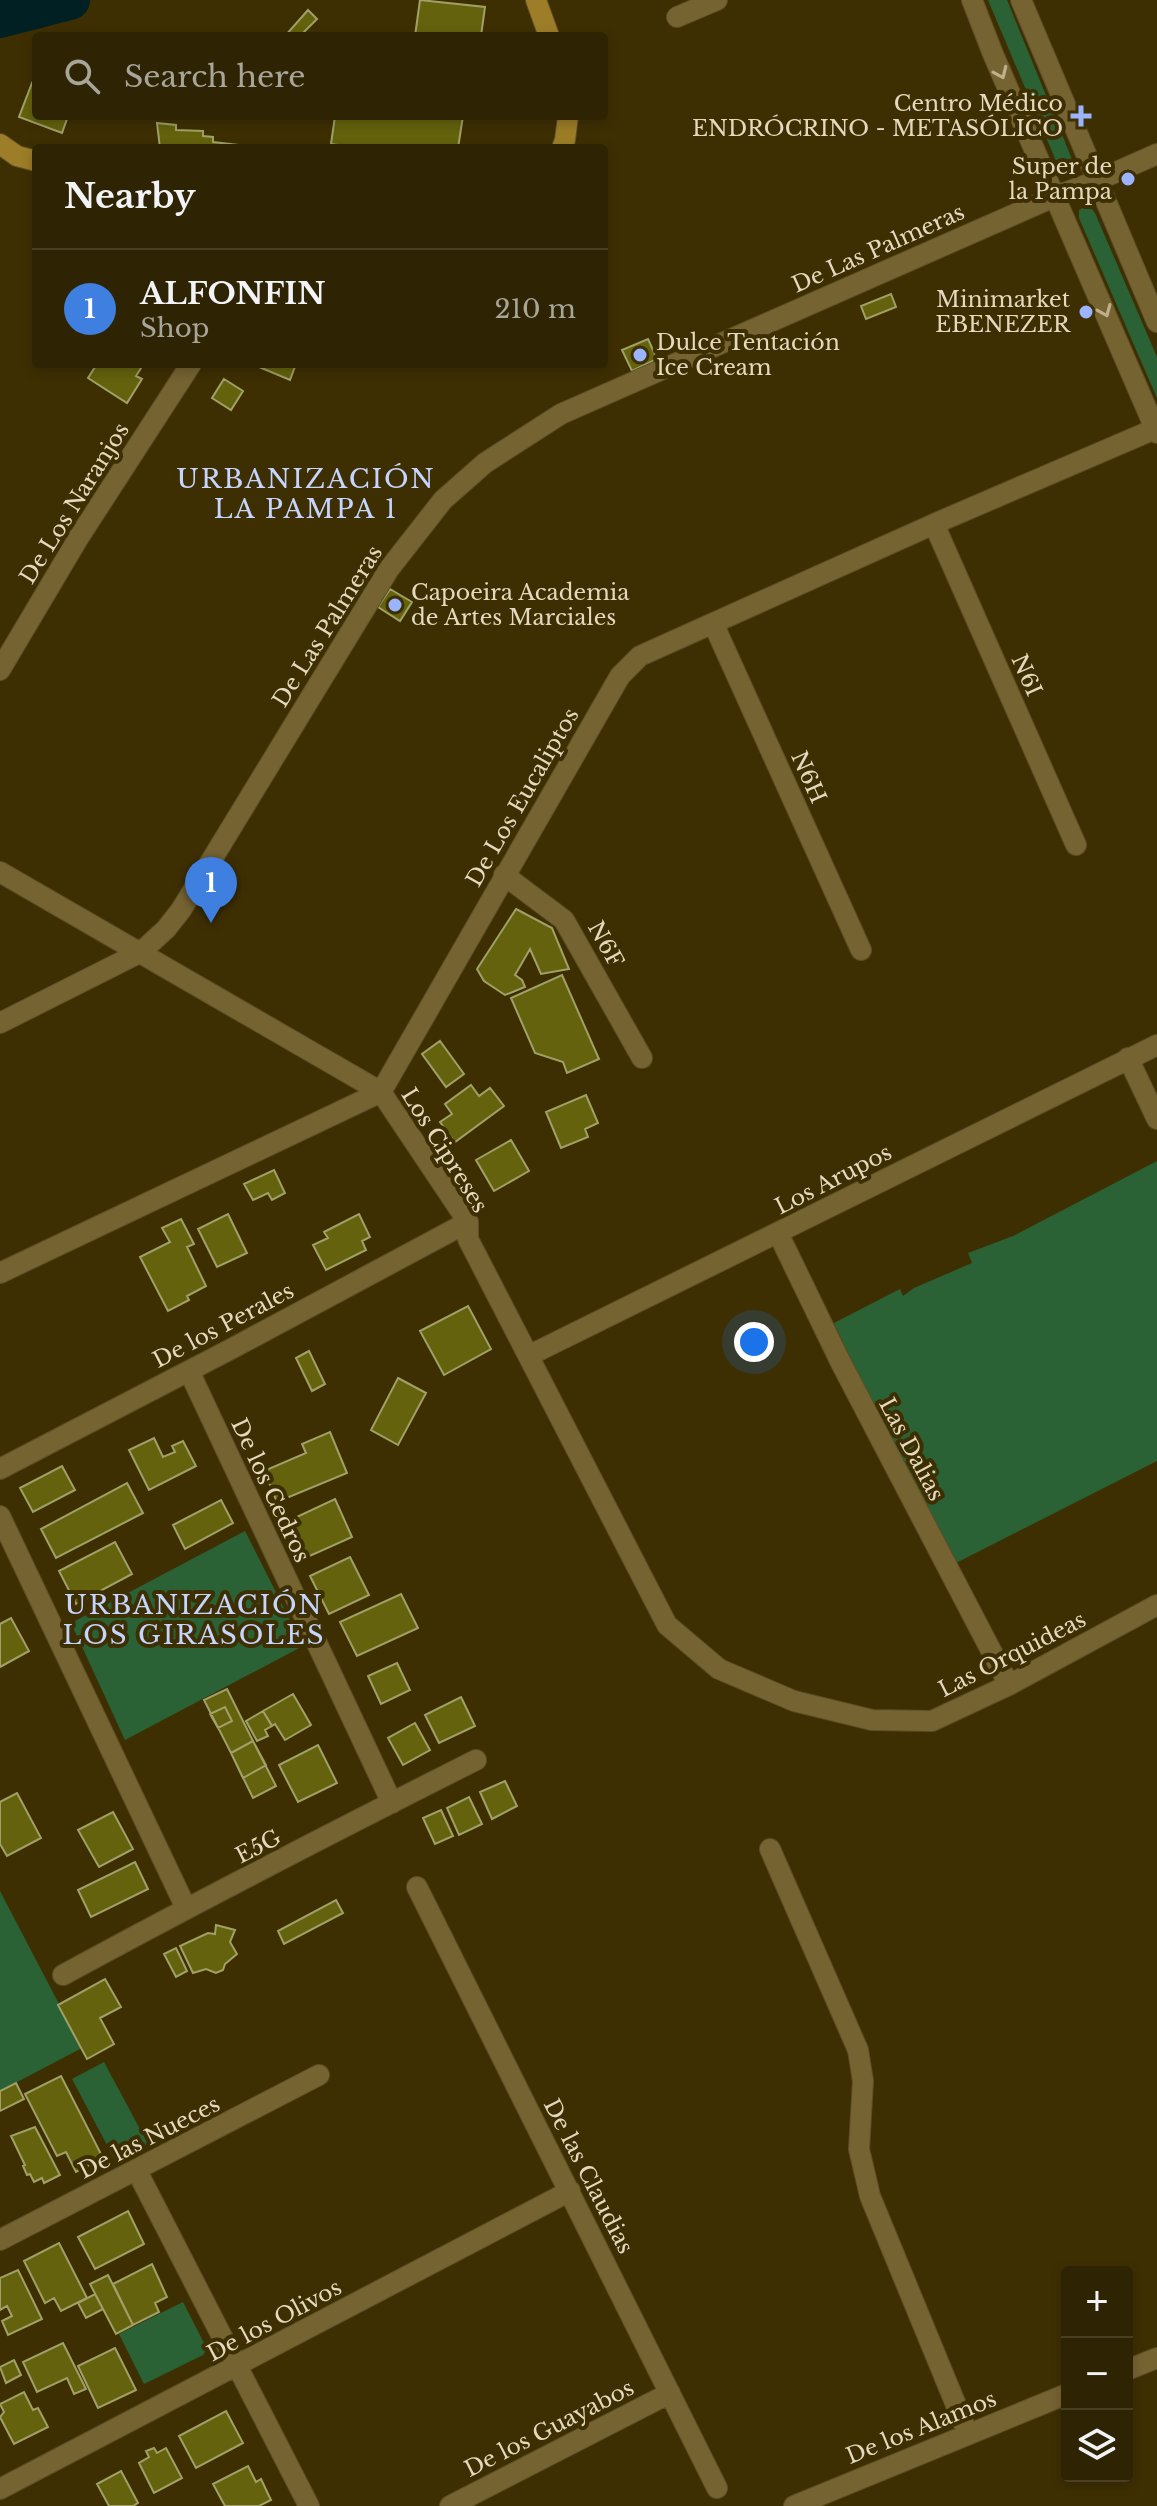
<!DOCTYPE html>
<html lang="en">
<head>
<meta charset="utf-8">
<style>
  body { margin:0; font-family:"Libre Baskerville",serif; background:#362b0c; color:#f1f3f6 }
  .controls { position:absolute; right:24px; bottom:24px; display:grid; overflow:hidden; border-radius:8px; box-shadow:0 4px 12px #0003 }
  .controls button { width:72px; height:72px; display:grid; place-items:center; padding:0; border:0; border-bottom:2px solid #494024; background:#2e2302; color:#f1f3f6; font:40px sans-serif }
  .you { position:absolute; left:754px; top:1342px; width:28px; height:28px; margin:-20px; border:6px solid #fff; border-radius:50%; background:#1a73e8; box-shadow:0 0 0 12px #1a73e833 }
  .badge { display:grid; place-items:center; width:52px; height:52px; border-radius:50%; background:#ea580c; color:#fff; font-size:26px; font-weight:700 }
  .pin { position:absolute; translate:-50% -66px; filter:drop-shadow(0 2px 4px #0008) }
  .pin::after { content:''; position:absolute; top:42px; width:28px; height:24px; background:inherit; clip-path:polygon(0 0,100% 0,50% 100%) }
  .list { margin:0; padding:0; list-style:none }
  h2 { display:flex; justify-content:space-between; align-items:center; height:104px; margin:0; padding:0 32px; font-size:34px }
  h2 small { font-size:26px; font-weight:400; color:#a7a499 }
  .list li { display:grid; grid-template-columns:52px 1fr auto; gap:24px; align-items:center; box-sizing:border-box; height:120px; padding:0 32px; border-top:2px solid #494024 }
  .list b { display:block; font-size:30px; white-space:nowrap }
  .list p { margin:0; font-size:26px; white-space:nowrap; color:#a7a499 }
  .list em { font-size:26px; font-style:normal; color:#a7a499 }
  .icon { flex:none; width:44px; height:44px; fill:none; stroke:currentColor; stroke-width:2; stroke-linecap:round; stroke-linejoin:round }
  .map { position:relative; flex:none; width:1157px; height:2506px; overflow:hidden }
  .search { position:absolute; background:#2e2302; box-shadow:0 4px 12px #0003; left:32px; top:32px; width:576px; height:88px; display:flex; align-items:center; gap:20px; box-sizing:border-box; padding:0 28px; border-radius:8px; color:#a7a499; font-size:30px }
  .panel { position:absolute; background:#2e2302; box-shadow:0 4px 12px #0003; left:32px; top:144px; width:576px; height:224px; border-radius:8px }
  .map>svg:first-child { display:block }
</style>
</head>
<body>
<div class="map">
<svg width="1157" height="2506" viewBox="0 0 1157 2506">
  <rect width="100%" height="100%" fill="#3e2f03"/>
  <!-- green -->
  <path fill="#2a6235" d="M988,0H1007L1074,164L1069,171L1063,172L1059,168Z
    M1086,206L1091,208L1095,213L1157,357V398L1079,218V210Z
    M1157,1161V1461L948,1567L834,1323L900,1289L903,1296L914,1288L972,1263L968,1253L1013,1236Z
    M245,1531L303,1646L125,1740L71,1623Z
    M0,1891L82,2048L0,2091Z
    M104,2062L148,2144L116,2162L72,2079Z
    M183,2302L207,2349L203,2355L144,2384L119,2334Z"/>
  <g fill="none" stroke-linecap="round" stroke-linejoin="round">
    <!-- river -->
    <path stroke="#002024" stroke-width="40" d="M0,18L70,0"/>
  </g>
  <!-- building -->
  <path fill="#64620c" stroke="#a0a068" stroke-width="2" d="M420,0L485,7L481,36H415Z
    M308,10L317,19L304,32L308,36H285Z
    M32,83L36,85V116H68L62,133L19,117Z
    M335,116H463L458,148H357L331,144Z
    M157,123L176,125V130L203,131V136L213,137V142L264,148H160Z
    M891,294L896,307L866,319L861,306Z
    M648,339L657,359L632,371L622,350Z
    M97,364L143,365L136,376L142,379L127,403L88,378Z
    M252,364H296L290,380Z
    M224,379L243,391L231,410L212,398Z
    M390,589L412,602L400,621L378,607Z
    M516,909L552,928L569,969L541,974L530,949L515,975L522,980L525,987L505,995L484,981L477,969Z
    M562,975L599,1059L567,1073L563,1062L535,1053L511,998Z
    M440,1041L464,1074L446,1087L422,1054Z
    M471,1085L479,1096L490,1088L504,1106L455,1142L440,1122L452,1114L445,1104Z
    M586,1095L598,1123L585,1129L588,1137L561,1148L546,1112Z
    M511,1140L529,1171L494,1191L476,1160Z
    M274,1170L285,1193L272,1200L268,1193L253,1200L244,1184Z
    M228,1214L247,1253L217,1267L198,1229Z
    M359,1214L370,1237L362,1241L366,1250L326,1270L313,1245L328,1238L324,1232Z
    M181,1219L194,1244L187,1247L206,1286L187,1296L189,1300L168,1311L140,1257L170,1242L162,1228Z
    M468,1306L491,1349L444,1375L420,1331Z
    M309,1351L325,1384L312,1391L296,1358Z
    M398,1378L426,1393L398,1445L371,1430Z
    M330,1432L347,1473L277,1502L264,1471L306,1453L302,1444Z
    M154,1438L163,1457L175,1452L172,1446L183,1441L196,1466L149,1490L129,1450Z
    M62,1466L75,1490L33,1512L20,1488Z
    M127,1483L143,1513L56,1558L41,1529Z
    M335,1499L352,1537L303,1559L286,1522Z
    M221,1500L233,1523L185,1549L173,1525Z
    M115,1542L132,1574L76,1604L59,1571Z
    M350,1557L369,1595L329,1614L310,1576Z
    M401,1594L418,1628L357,1656L340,1622Z
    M11,1618L29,1651L0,1667V1624Z
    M397,1663L410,1690L381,1704L368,1676Z
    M227,1689L253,1741L231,1753L204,1700Z
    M293,1694L311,1725L285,1740L275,1724L272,1726L263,1711Z
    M461,1697L475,1726L439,1743L425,1715Z
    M225,1707L232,1721L218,1728L210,1714Z
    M263,1711L272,1726L265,1730L268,1736L257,1741L246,1721Z
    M415,1723L430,1750L403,1765L388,1738Z
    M253,1741L276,1786L253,1798L231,1753Z
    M253,1741L266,1765L243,1778L231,1753Z
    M318,1745L337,1783L298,1802L279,1765Z
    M505,1781L517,1806L492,1819L480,1792Z
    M17,1793L41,1838L7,1856L0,1844V1802Z
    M469,1797L482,1824L459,1835L447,1808Z
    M441,1810L453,1836L435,1844L423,1818Z
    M113,1812L133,1849L99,1867L78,1830Z
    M135,1862L148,1889L91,1917L78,1890Z
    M336,1900L343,1913L284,1944L278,1931Z
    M216,1925L235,1930L230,1942L237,1954L225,1964L223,1970L216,1973L206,1969L193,1973L180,1946L208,1933L215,1934Z
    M176,1948L187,1971L176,1977L164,1954Z
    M105,1979L121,2007L100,2018L114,2044L87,2059L58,2005Z
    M61,2076L103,2158L76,2172L66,2152L57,2156L25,2094Z
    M16,2083L24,2099L0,2111V2091Z
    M35,2127L60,2175L44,2183L42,2178L34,2182L30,2174L27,2175L23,2166L25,2165L11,2136Z
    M128,2211L144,2244L95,2269L78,2237Z
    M59,2243L87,2298L61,2311L54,2298L45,2303L24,2261Z
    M152,2264L167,2297L155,2303L159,2312L133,2325L113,2284Z
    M18,2270L42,2319L8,2335L2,2321L12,2316L7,2306L0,2310V2278Z
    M108,2275L133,2325L116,2334L90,2284Z
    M95,2294L103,2309L86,2318L78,2303Z
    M63,2343L86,2389L74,2394L67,2378L37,2392L23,2362Z
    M115,2348L136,2390L98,2408L78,2366Z
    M14,2360L21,2375L6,2383L0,2367Z
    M24,2392L33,2410L38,2408L48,2427L14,2444L0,2417L4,2412L0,2404Z
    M226,2411L243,2443L196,2468L179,2436Z
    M154,2448L157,2453L166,2448L182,2478L154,2493L139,2463L149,2457L146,2451Z
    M248,2466L256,2482L261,2479L271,2500L259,2506H225L213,2484Z
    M121,2471L138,2503L133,2506H109L97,2484Z"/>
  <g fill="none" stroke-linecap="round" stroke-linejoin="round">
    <defs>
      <path id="street" d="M972,0L993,54L1157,433
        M1021,0L1157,322
        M677,17L717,0
        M934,524L1076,845
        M713,623L861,950
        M0,670L79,537L191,364
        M0,872L381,1092L468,1222V1239L667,1625L719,1669L794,1701L872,1720L932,1721L1009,1685L1157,1605
        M504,875L564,920L642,1058
        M0,1023L141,952L166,929L181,910L389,569L443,500L485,463L561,414L1056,196L1096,181L1157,154
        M1128,1058L1157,1119
        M778,1233L841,1363L1009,1685
        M0,1273L381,1092L620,676L640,656L934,524L1157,428
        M530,1355L1157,1045
        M189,1371L392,1803
        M0,1469L231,1349L468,1222
        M0,1516L186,1908
        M770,1849L858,2050L863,2081L859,2149L870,2196L968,2434
        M417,1887L717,2488
        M63,1975C199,1901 337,1830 476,1760
        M137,2171L309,2506
        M0,2240L319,2075
        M1127,2370L1157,2358
        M0,2489L570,2191
        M450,2506L670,2393
        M794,2506L1067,2394"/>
      <path id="secondary" d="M536,0L549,36
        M0,144L17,156L36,161
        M562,148L565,140L568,116"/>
    </defs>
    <!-- street casing -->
    <use href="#street" stroke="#5c4e25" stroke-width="22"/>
    <!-- secondary casing -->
    <use href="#secondary" stroke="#5c4e25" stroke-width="22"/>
    <!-- street -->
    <use href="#street" stroke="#766332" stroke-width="20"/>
    <!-- secondary -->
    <use href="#secondary" stroke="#9d7d27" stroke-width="20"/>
  </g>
  <!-- one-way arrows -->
  <defs><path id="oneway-chevron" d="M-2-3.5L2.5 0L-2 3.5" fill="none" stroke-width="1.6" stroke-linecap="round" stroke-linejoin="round" transform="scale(2)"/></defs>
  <g stroke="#beb08d">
    <use href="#oneway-chevron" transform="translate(1001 73) rotate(66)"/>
    <use href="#oneway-chevron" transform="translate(1105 311) rotate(67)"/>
  </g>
  <!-- markers -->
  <g fill="#9ab5fd" stroke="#3e2f03" stroke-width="3">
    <path d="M1077 104h8v8h8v8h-8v8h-8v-8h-8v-8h8z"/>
    <circle cx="1128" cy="179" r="8"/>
    <circle cx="1086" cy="312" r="8"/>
    <circle cx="640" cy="355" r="8"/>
    <circle cx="395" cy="605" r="8"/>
  </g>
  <g text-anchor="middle" stroke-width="8" stroke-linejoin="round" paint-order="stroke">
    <!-- poi labels -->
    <g font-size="22" fill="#e4d9be" stroke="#3e2f03" text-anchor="end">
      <text x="1063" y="111">Centro Médico<tspan x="1063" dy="25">ENDRÓCRINO - METASÓLICO</tspan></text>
      <text x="1112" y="174">Super de<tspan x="1112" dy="25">la Pampa</tspan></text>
      <text x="1070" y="307">Minimarket<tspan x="1070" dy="25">EBENEZER</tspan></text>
      <text x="656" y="350" text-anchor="start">Dulce Tentación<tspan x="656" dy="25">Ice Cream</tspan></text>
      <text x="411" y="600" text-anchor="start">Capoeira Academia<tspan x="411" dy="25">de Artes Marciales</tspan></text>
    </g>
    <!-- street labels -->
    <g font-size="22" fill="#e4d9be" stroke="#3e2f03">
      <text transform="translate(878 248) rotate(-24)" y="8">De Las Palmeras</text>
      <text transform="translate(74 503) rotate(-58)" y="8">De Los Naranjos</text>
      <text transform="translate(327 626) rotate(-58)" y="8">De Las Palmeras</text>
      <text transform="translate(1027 675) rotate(66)" y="8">N6I</text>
      <text transform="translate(809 777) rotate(66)" y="8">N6H</text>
      <text transform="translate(522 797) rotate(-60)" y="8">De Los Eucaliptos</text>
      <text transform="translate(606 944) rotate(61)" y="8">N6F</text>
      <text transform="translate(445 1150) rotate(58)" y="8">Los Cipreses</text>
      <text transform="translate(833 1179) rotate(-27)" y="8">Los Arupos</text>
      <text transform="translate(223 1325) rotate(-28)" y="8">De los Perales</text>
      <text transform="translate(912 1449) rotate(62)" y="8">Las Dalias</text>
      <text transform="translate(271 1490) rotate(65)" y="8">De los Cedros</text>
      <text transform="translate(1012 1654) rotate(-27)" y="8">Las Orquideas</text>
      <text transform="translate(258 1846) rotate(-27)" y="8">E5G</text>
      <text transform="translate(149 2137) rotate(-27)" y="8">De las Nueces</text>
      <text transform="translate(589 2176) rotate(63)" y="8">De las Claudias</text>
      <text transform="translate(274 2320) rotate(-28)" y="8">De los Olivos</text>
      <text transform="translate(921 2427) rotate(-22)" y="8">De los Alamos</text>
      <text transform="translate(549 2428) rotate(-27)" y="8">De los Guayabos</text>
    </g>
    <!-- quarter labels -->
    <g font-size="26" letter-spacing="2" fill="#c5d5fe" stroke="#3e2f03">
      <text x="306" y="488">URBANIZACIÓN<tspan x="306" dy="30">LA PAMPA 1</tspan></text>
      <text x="194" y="1614">URBANIZACIÓN<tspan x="194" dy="30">LOS GIRASOLES</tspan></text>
    </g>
  </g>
</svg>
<div class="controls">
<button>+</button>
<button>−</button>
<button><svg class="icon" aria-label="layers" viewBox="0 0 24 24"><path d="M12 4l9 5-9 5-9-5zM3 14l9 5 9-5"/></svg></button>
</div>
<div class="you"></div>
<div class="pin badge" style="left:211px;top:923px;background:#3f7fe0">1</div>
<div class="search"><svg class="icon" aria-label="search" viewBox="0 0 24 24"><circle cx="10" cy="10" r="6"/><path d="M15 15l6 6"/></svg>Search here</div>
<section class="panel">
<h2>Nearby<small></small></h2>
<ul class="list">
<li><span class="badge" style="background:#3f7fe0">1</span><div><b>ALFONFIN</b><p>Shop</p></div><em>210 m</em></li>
</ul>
</section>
</div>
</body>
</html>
